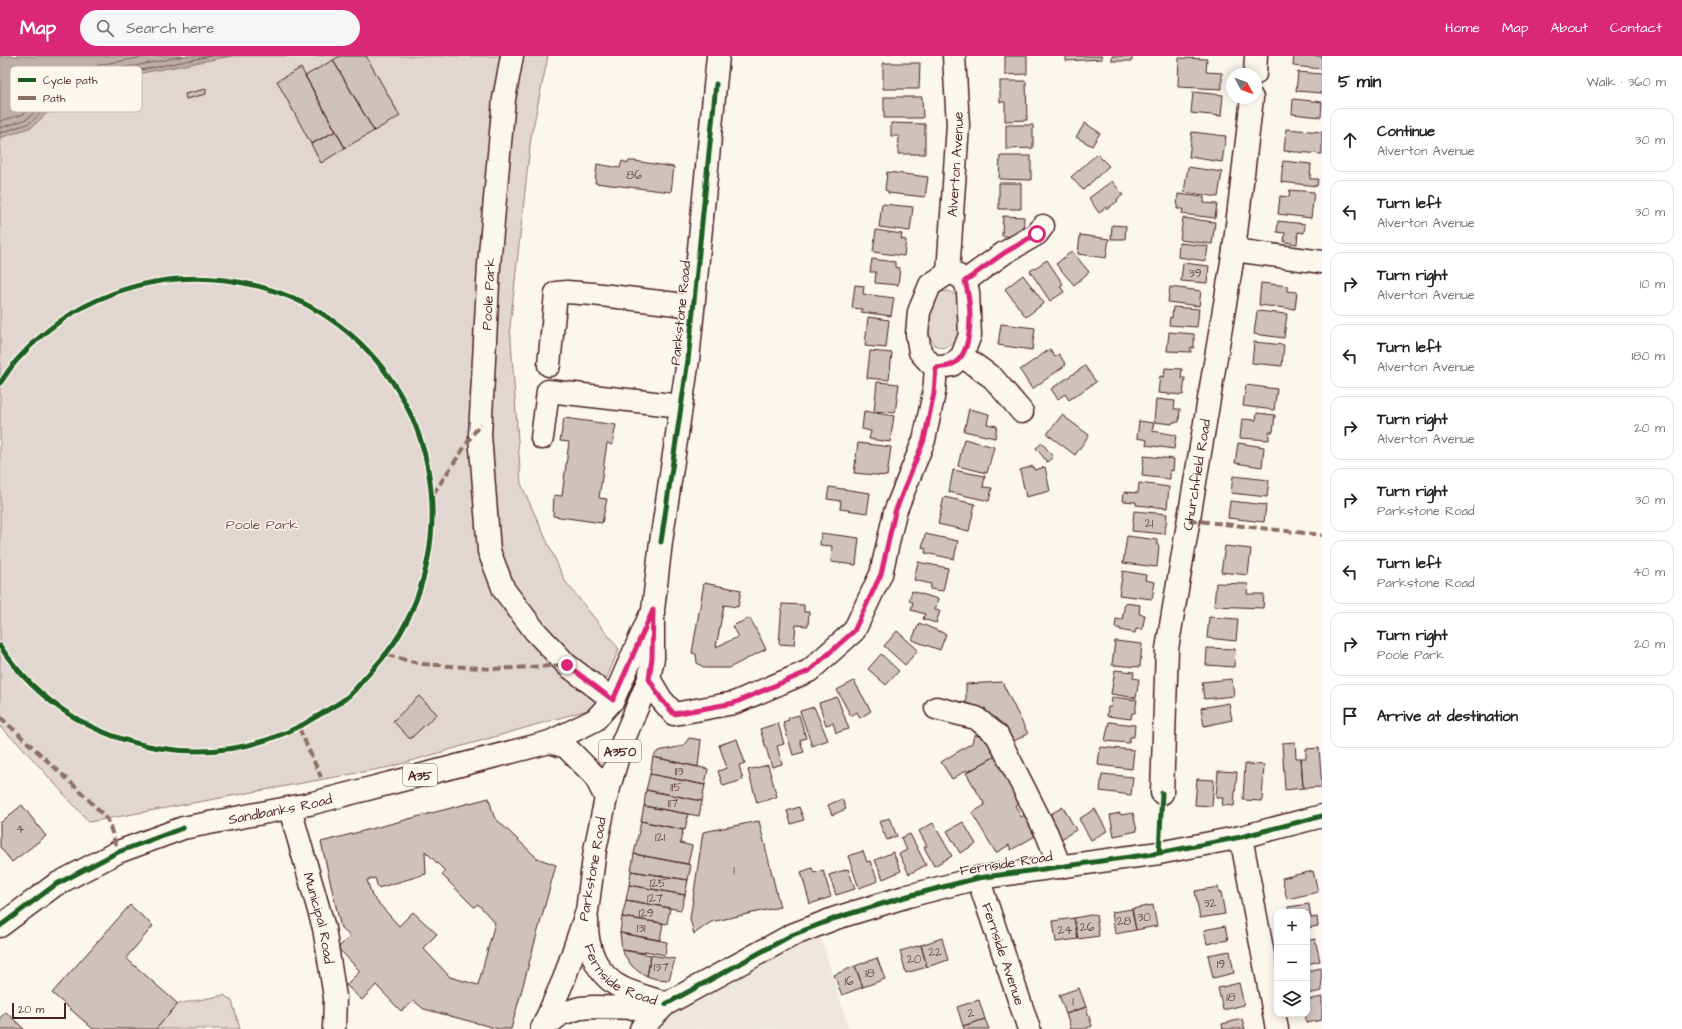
<!DOCTYPE html>
<html lang="en">
<head>
<meta charset="utf-8">
<style>
  body { margin:0; font-family:"Architects Daughter",sans-serif; background:#f6f6f6; color:#222 }
  .controls { position:absolute; right:12px; bottom:12px; display:grid; overflow:hidden; border-radius:8px; box-shadow:0 2px 10px #0003 }
  .controls button { width:36px; height:36px; display:grid; place-items:center; padding:0; border:0; border-bottom:1px solid #e0e0e0; background:#fff; color:#222; font:20px sans-serif }
  .compass { position:absolute; left:1226px; top:12px; width:36px; height:36px; border-radius:50%; background:#fff; box-shadow:0 2px 10px #0003; rotate:131deg }
  .scale { position:absolute; left:12px; bottom:10px; width:54px; box-sizing:border-box; padding-left:4px; border:2px solid #4a1f2b; border-top:0; font-size:11px; line-height:14px; white-space:nowrap; color:#4a1f2b; -webkit-text-stroke:3px #fbf7ec; paint-order:stroke }
  .stop { position:absolute; width:12px; height:12px; margin:-9px; border:3px solid #db2777; border-radius:50%; background:#fff }
  .stop.end { background:#db2777; border-color:#fff; box-shadow:0 1px 4px #0008 }
  .list { margin:0; padding:0; list-style:none }
  h2 { display:flex; justify-content:space-between; align-items:center; height:52px; margin:0; padding:0 16px; font-size:17px }
  h2 small { font-size:13px; font-weight:400; color:#767676 }
  .list li { display:grid; grid-template-columns:26px 1fr auto; gap:12px; align-items:center; box-sizing:border-box; height:64px; margin:0 8px 8px; padding:0 8px; border:1px solid #e0e0e0; border-radius:12px }
  .list b { display:block; font-size:15px; white-space:nowrap }
  .list p { margin:0; font-size:13px; white-space:nowrap; color:#767676 }
  .list em { font-size:13px; font-style:normal; color:#767676 }
  .icon { flex:none; width:22px; height:22px; fill:none; stroke:currentColor; stroke-width:2; stroke-linecap:round; stroke-linejoin:round }
  .map { position:relative; flex:none; width:1322px; height:973px; overflow:hidden }
  header { display:flex; align-items:center; gap:24px; box-sizing:border-box; height:56px; padding:0 20px; background:#db2777; color:#fff }
  header strong { font-size:19px }
  nav { display:flex; gap:22px; margin-inline-start:auto; font-size:14px }
  .search { width:280px; height:36px; background:#f6f6f6; display:flex; align-items:center; gap:10px; box-sizing:border-box; padding:0 14px; border-radius:22px; color:#767676; font-size:15px }
  main { display:flex }
  aside { flex:1; background:#fff }
  .map>svg:first-child { display:block }
</style>
</head>
<body>
<header>
<strong>Map</strong>
<div class="search"><svg class="icon" aria-label="search" viewBox="0 0 24 24"><circle cx="10" cy="10" r="6"/><path d="M15 15l6 6"/></svg>Search here</div>
<nav><a>Home</a><a>Map</a><a>About</a><a>Contact</a></nav>
</header>
<main>
<div class="map">
<svg width="1322" height="973" viewBox="0 0 1322 973">
  <rect width="100%" height="100%" fill="#fbf7ec"/>
  <filter id="ink" filterUnits="userSpaceOnUse"><feTurbulence type="fractalNoise" baseFrequency=".025" numOctaves="2"/><feDisplacementMap in="SourceGraphic" scale="8" xChannelSelector="R" yChannelSelector="G"/><feConvolveMatrix kernelMatrix="1 2 1 2 8 2 1 2 1" color-interpolation-filters="sRGB"/></filter>
  <g filter="url(#ink)">
    <!-- built -->
    <path fill="#eee7de" d="M817,869L849,973H641Z"/>
    <!-- green -->
    <path fill="#e2d7d0" stroke="#967b7e" d="M0,0H548L531,81L510,270L521,428L565,525L619,593L594,652L390,711L89,766L20,689L0,671Z
      M949,235L956,239C961,252 964,278 951,288C949,290 945,291 943,292L934,289L928,276L930,250L939,236Z
      M224,939L232,945L240,973H156L178,948Z"/>
    <!-- water -->
    <path fill="#bfadaa" stroke="#907477" d="M0,0H232L137,18L107,22L77,32L61,44L32,71L0,82Z"/>
    <g fill="none" stroke-linecap="round" stroke-linejoin="round">
      <!-- shore -->
      <path stroke="#79585e" stroke-width="1" d="M0,65L24,58L51,33L72,18L103,8L151,0
        M0,72L27,63L55,37L74,24L106,13L135,10L184,0
        M0,77L30,67L58,41L76,28L107,18L136,15L211,0"/>
    </g>
    <!-- building -->
    <path fill="#cfc2bc" stroke="#4a1f2b" fill-rule="evenodd" d="M340,0H366L400,60L374,75L333,4Z
      M1005,0H1027V18L1005,19Z
      M1066,0H1102V3L1066,5Z
      M1112,0H1132V5H1112Z
      M1294,0H1322V13L1293,10Z
      M1179,2L1207,3L1206,16L1222,17V33L1178,31Z
      M333,4L374,75L345,92L305,20Z
      M883,7H920L919,33H883Z
      M301,12L336,75L311,88L277,25Z
      M1298,16L1322,18V37L1296,35Z
      M1000,25H1026L1027,64L1005,65V46H1000Z
      M206,33V38L186,43L185,38Z
      M1193,36L1223,39L1221,60L1191,57Z
      M884,41H922L923,62H884Z
      M1293,43L1322,46L1321,61L1292,58Z
      M891,67L925,68V98H898L899,80H891Z
      M1085,67L1100,77L1092,90L1076,81Z
      M1006,69H1033V92L1006,93Z
      M1286,73L1322,76V98L1284,95Z
      M336,75L345,92L321,107L311,88Z
      M1192,76L1226,80L1222,106L1189,101Z
      M1097,98L1109,110L1083,134L1071,121Z
      M1000,100H1031V124L999,123Z
      M622,105L628,107L629,105H634L674,111L671,136L595,127L597,108L620,112Z
      M1283,105L1311,108L1310,123H1318L1317,130L1281,126Z
      M1188,111L1222,116L1218,141L1184,136Z
      M887,116L928,121L925,141L888,137V135L885,134Z
      M1112,125L1123,139L1117,143L1118,145L1107,153L1106,151L1099,157L1089,142Z
      M999,127H1021V153H999Z
      M1290,134L1314,136L1311,162L1278,158L1280,140L1289,141Z
      M1178,138L1204,141V147L1217,148L1215,162L1182,158L1183,153H1177Z
      M882,148L913,151L910,175L879,171Z
      M1003,160L1024,161L1023,181L1002,180Z
      M1183,162L1215,166L1212,188L1180,184Z
      M1278,165L1305,168L1304,177L1298,176L1297,188L1284,186L1285,177L1277,176Z
      M1112,169L1126,170L1125,183H1111Z
      M876,174L902,178L901,183L906,184L904,200L873,196Z
      M1080,179L1109,183L1106,202L1078,198Z
      M1179,187L1208,190L1206,205L1178,201Z
      M1072,195L1089,216L1074,229L1056,208Z
      M872,203L895,206V211L900,212L898,229L875,227L876,216H870Z
      M1047,204L1063,228L1060,230L1064,236L1050,245L1030,215Z
      M1183,207L1209,210L1207,227L1181,225Z
      M1023,219L1044,247L1026,261L1005,233Z
      M1261,227L1288,230L1287,235L1297,236L1295,253L1259,249Z
      M855,229L864,230L863,238L894,242L891,260L861,256L862,253L852,252Z
      M1170,231L1201,235L1199,250L1168,246Z
      M1173,251L1199,253L1197,271L1169,269L1170,261L1172,262Z
      M1257,255L1287,258L1284,282L1254,278Z
      M868,261L889,264L886,292L865,290Z
      M1001,268L1035,272L1032,294L998,289Z
      M1169,276L1194,278V292L1191,291V296L1167,295Z
      M1254,286L1284,289L1282,310L1252,307Z
      M1050,293L1055,301L1059,298L1066,309L1032,333L1020,314Z
      M870,295L892,297L889,324L867,322Z
      M1085,310L1096,326L1069,344L1065,338L1058,343L1051,333Z
      M1165,312L1182,313L1181,322H1185L1183,339L1158,337L1160,320L1164,321Z
      M877,326L899,328L895,357L874,355Z
      M1246,329L1277,333L1274,354L1243,350Z
      M1156,343L1175,345L1174,353H1180L1179,366H1173L1172,368L1154,366Z
      M969,353L989,358L987,368L997,370L995,382L964,375Z
      M864,355L894,360L890,386L869,383L871,375L862,373Z
      M1257,357L1275,359L1273,376H1269V384L1240,382L1242,363L1256,364Z
      M1062,359L1089,379L1075,399L1047,378Z
      M564,362L616,369L612,389L607,387L599,442L607,443L602,467L553,460L554,439L562,440L569,386L560,385Z
      M1139,365L1154,367L1152,375L1176,379L1174,393L1146,389L1147,384L1137,382Z
      M964,383L994,391L987,417L958,410Z
      M858,387L891,391L887,420L854,417Z
      M1042,387L1053,401L1047,406L1036,392Z
      M1238,387L1264,391L1262,411L1235,407Z
      M1144,400L1174,403L1173,415L1170,414V423L1142,420Z
      M1033,410L1034,414L1045,411L1050,435L1026,441L1020,414Z
      M953,414L985,420L983,431L992,432L989,445L949,436Z
      M1233,420L1269,424L1267,441L1231,437Z
      M1139,427L1169,431L1167,452L1136,449V446L1123,445L1124,436L1138,437Z
      M829,431L870,437L867,457L840,453L841,445L827,443Z
      M944,441L975,448L969,475L938,468Z
      M1230,445L1266,449L1264,466L1228,462Z
      M1134,455L1167,458L1165,478L1132,475Z
      M821,477L859,482L856,509L831,506L832,490L820,489Z
      M925,478L958,485L954,503L925,497L926,493L922,492Z
      M1127,480L1157,484V489L1159,490L1157,511L1123,507Z
      M1225,490L1251,493L1248,519L1221,516Z
      M918,506L948,512L943,535L930,533L931,528L914,524Z
      M1123,515L1146,519L1145,524L1155,526L1152,543L1119,539Z
      M704,527L741,534L738,551L724,549L716,591L738,581L732,570L750,562L766,593L729,612H705L697,607L696,598L692,597Z
      M1216,527L1248,528L1247,538H1264L1263,552L1214,550Z
      M912,535L938,543L935,554L940,555L936,567L923,563L925,558L911,554L913,546L909,545Z
      M1125,547L1140,549L1139,558L1145,559L1142,574L1136,573L1135,577L1120,574V572H1115L1116,563L1122,564Z
      M782,548L804,549V556H809L808,570L796,569L794,589L779,588Z
      M1209,561L1238,563L1236,585L1207,582Z
      M919,567L946,578L940,594L912,584Z
      M897,575L918,594L905,609L884,590Z
      M1115,585L1142,588L1140,611L1112,609Z
      M1207,592L1235,593L1234,611L1206,609Z
      M881,598L899,615L886,629L868,613Z
      M1115,614L1134,616L1133,622L1139,623L1136,642L1111,638Z
      M1232,623L1234,640L1204,643L1202,626Z
      M854,625L871,655L860,662L857,656L851,660L837,634Z
      M1002,626L1028,678L1004,690L985,652L966,656V628Z
      M419,640L437,658L410,683L393,665Z
      M837,641L849,673L836,677L833,667L826,669L819,647Z
      M1112,641L1137,644L1135,657H1132L1131,663L1107,660L1108,651H1111Z
      M1229,647L1232,664L1204,670L1201,652Z
      M814,651L828,684L812,690L800,655Z
      M799,659L806,682L800,684L804,696L793,699L783,666L789,664L788,662Z
      M1109,666L1135,669L1134,681H1130L1129,687L1105,685Z
      M778,667L784,688L777,690L782,708L772,711L760,673Z
      M974,679L987,682L997,699L968,716L967,714L952,723L941,706L972,687Z
      M689,682L701,684L698,711L653,701L658,695L683,690Z
      M737,683L745,707L739,709L743,724L723,730L718,715L727,712L719,689Z
      M1295,686L1296,702H1301L1303,732L1285,734L1282,687Z
      M1100,691L1134,694L1132,713L1098,709Z
      M1319,692L1322,731L1303,732L1301,702H1306V693Z
      M1001,697L1028,742L1015,749L1021,761L1030,756L1042,776L1011,794L1009,789L996,797L972,757L985,749L966,717Z
      M653,701L708,713L705,729L650,718Z
      M1245,708L1264,709L1262,745L1243,744Z
      M768,709L777,741L757,747L748,714Z
      M1218,715L1237,716L1234,750L1222,749L1223,742H1216Z
      M650,718L705,729L702,745L646,734Z
      M1102,718L1133,721L1131,739L1100,735Z
      M1197,723L1214,724L1212,750L1195,749Z
      M646,734L702,745L699,760L644,750Z
      M489,742L494,761L537,802L556,809L511,973H499L424,953L414,945L401,955L376,929L362,944L346,929L360,915L338,892L350,880L341,872L321,786ZM425,795L445,815L442,819L474,851L478,848L495,867L478,929L450,921L423,892L437,878L413,856L399,870L372,840L367,824L375,822L378,832L426,818Z
      M842,743L846,753L832,759L828,749Z
      M22,749L46,780L12,806L0,791V767Z
      M644,750L688,758L685,774L641,765Z
      M799,751L804,764L791,768L787,755Z
      M1063,751L1076,774L1061,783L1047,760Z
      M1095,753L1107,775L1091,784L1079,763Z
      M1120,757L1121,759L1133,757L1137,775L1114,780L1110,759Z
      M889,762L897,780L887,784L879,766Z
      M641,765L683,774L680,787L692,790L688,808L634,798Z
      M759,765L780,851L711,866L694,878L690,863L703,776Z
      M963,766L976,788L960,797L947,775Z
      M933,767L952,800L934,810L924,791L927,790L919,775Z
      M910,778L926,809L909,818L899,798L907,794L901,782Z
      M863,795L867,806L870,805L878,825L859,832L848,800Z
      M893,796L901,815L883,823L875,804Z
      M634,798L691,809L688,824L631,815Z
      M812,812L814,817L823,814L831,841L810,848L801,816Z
      M848,813L855,833L836,839L829,819Z
      M631,815L688,824L685,839L629,829Z
      M1313,815L1318,836L1287,843L1282,822Z
      M629,829L685,839L681,854L626,844Z
      M1218,831L1219,837L1221,836L1225,858L1200,862L1195,835Z
      M626,844L670,852L667,868L622,861Z
      M1309,848L1311,862L1317,861L1318,870L1307,872V856H1289L1288,851Z
      M130,849L153,870L126,902L178,948L156,973H93L52,937Z
      M1153,849L1157,870L1136,874L1132,853Z
      M1132,853L1136,874L1115,878L1112,856Z
      M1096,858L1099,880L1078,883L1074,862Z
      M622,861L663,867L660,884L620,877Z
      M1074,862L1078,883L1056,886L1053,865Z
      M1225,870L1228,884L1207,888L1204,874Z
      M620,877L667,886L665,899L645,895V897L622,894Z
      M942,882L948,904L927,911L921,889Z
      M1315,883L1320,905L1307,908V885Z
      M921,889L927,911L906,917L900,895Z
      M622,894L651,899L647,920L639,916L632,910L625,900Z
      M1230,895L1234,917L1213,922L1208,899Z
      M651,899L675,903L669,924L656,923L647,920Z
      M877,902L885,923L863,931L855,910Z
      M855,910L863,931L842,939L834,919Z
      M1321,912L1322,935L1307,938V915Z
      M1239,927L1244,949L1223,954L1218,932Z
      M1079,932L1086,951L1066,958L1059,939Z
      M1322,941V964L1306,967L1304,958H1307V944Z
      M979,944L985,963L963,970L957,951Z
      M1086,951L1092,970L1085,973H1071L1066,958Z
      M6,956L24,973H0V962Z
      M985,963L989,973H964L963,970Z
      M1242,963L1245,973H1223L1222,968Z"/>
    <g fill="none" stroke-linecap="round" stroke-linejoin="round">
      <defs>
        <g id="minor">
          <path d="M512,0L504,43L489,209L480,379L489,495L504,534L535,575L567,609L613,644"/>
          <path d="M1255,18L1256,0"/>
          <path d="M1234,194L1322,206"/>
          <path d="M948,217L957,219L965,225L968,236L970,279L962,300L952,309L936,312L929,306L920,296L917,278L919,256L930,229Z"/>
          <path id="s1" d="M948,217L958,69L954,0"/>
          <path d="M965,225L1004,197L1037,178L1043,170"/>
          <path d="M962,300L993,322L1022,356"/>
          <path d="M549,309L556,237L567,236L593,238L693,250"/>
          <path d="M542,382L548,335L681,350"/>
          <path d="M649,623L661,643L674,658L734,647L809,615L854,575L881,518L895,456L924,384L934,337L936,312"/>
          <path d="M936,652L976,662L997,679L1047,778L1060,811"/>
          <path id="s2" d="M1162,737L1167,593L1234,194L1252,42"/>
          <path id="s3" d="M290,753L324,872L335,941L334,973"/>
          <path d="M1241,781L1277,973"/>
          <path id="s4" d="M978,822L1029,973"/>
          <path d="M641,973L666,948"/>
        </g>
        <path id="major" d="M550,686L595,664L613,644L649,562
          M606,742L621,690L649,623L653,602V554L661,486L688,304L718,0"/>
        <g id="highway">
          <path id="s5" d="M587,864C586,891 596,919 622,932C635,938 650,942 664,947"/>
          <path id="s6" d="M0,870L55,829L118,796L183,772L309,748L550,686L566,691L595,720L606,742L595,794L587,855L564,923L542,973"/>
          <path d="M542,973L561,958L580,952L594,951L641,952L666,948L792,879L836,862L908,840L978,822L1159,797L1241,781L1322,760"/>
        </g>
      </defs>
      <!-- minor casing -->
      <use href="#minor" stroke="#4a1f2b" stroke-width="25"/>
      <!-- major casing -->
      <use href="#major" stroke="#4a1f2b" stroke-width="25"/>
      <!-- highway casing -->
      <use href="#highway" stroke="#4a1f2b" stroke-width="25"/>
      <!-- minor -->
      <use href="#minor" stroke="#fbf7ec" stroke-width="22"/>
      <!-- major -->
      <use href="#major" stroke="#fbf7ec" stroke-width="22"/>
      <!-- highway -->
      <use href="#highway" stroke="#fbf7ec" stroke-width="22"/>
      <!-- quiet -->
      <path stroke="#8d6e63" stroke-width="4" stroke-dasharray="8 4" stroke-linecap="butt" d="M433,438L480,368
        M1189,464L1322,479
        M387,599L422,608L494,613L567,609
        M0,661L78,733L108,764L118,796
        M299,672L321,721"/>
      <defs>
        <path id="cycleway" d="M0,327C6,319 11,310 18,303C70,244 147,215 225,224C380,242 471,400 416,544C403,578 388,598 363,624C358,630 353,637 346,642C339,648 329,653 321,658C271,690 218,701 159,692C93,681 37,646 0,590
          M661,486L688,304L716,28
          M1159,797L1162,737
          M0,870L55,829L118,796L183,772
          M666,948L792,879L836,862L908,840L978,822L1159,797L1241,781L1322,760"/>
      </defs>
      <!-- cycleway casing -->
      <use href="#cycleway" stroke="#fbf7ec" stroke-width="8"/>
      <!-- cycleway -->
      <use href="#cycleway" stroke="#1b5e20" stroke-width="5"/>
    </g>
  </g>
  <g fill="none" stroke-linecap="round" stroke-linejoin="round" filter="url(#ink)">
    <!-- route -->
    <path stroke="#db2777" stroke-width="5" d="M567,609L613,644L653,554L652,602L649,623L661,643L674,658L734,647L809,615L854,575L881,518L895,456L924,384L934,337L936,312C941,311 947,311 951,309C976,298 971,246 965,225L1004,197L1037,178"/>
  </g>
  <g text-anchor="middle" stroke-width="3" stroke-linejoin="round" paint-order="stroke">
    <!-- number labels -->
    <g font-size="12" fill="#6b484f">
      <text x="634" y="123">86</text>
      <text x="1195" y="221">39</text>
      <text x="1149" y="471">21</text>
      <text x="679" y="719">113</text>
      <text x="676" y="735">115</text>
      <text x="673" y="751">117</text>
      <text x="20" y="777">4</text>
      <text x="660" y="785">121</text>
      <text x="734" y="818">1</text>
      <text x="658" y="831">125</text>
      <text x="655" y="846">127</text>
      <text x="1210" y="851">32</text>
      <text x="646" y="861">129</text>
      <text x="1144" y="865">30</text>
      <text x="1124" y="869">28</text>
      <text x="1087" y="875">26</text>
      <text x="641" y="876">131</text>
      <text x="1065" y="878">24</text>
      <text x="935" y="900">22</text>
      <text x="914" y="907">20</text>
      <text x="1221" y="912">19</text>
      <text x="661" y="915">137</text>
      <text x="870" y="921">18</text>
      <text x="849" y="929">16</text>
      <text x="1231" y="945">18</text>
      <text x="1073" y="949">1</text>
      <text x="971" y="961">2</text>
    </g>
    <!-- shield labels -->
    <g fill="#fbf7ec" stroke="#7f6065" stroke-width="1">
      <rect x="599" y="684" width="42" height="22" rx="3"/>
      <rect x="403" y="708" width="34" height="22" rx="3"/>
    </g>
    <g font-size="13" font-weight="bold" fill="#4a1f2b">
      <text x="620" y="700">A350</text>
      <text x="420" y="724">A35</text>
    </g>
    <!-- street labels -->
    <g font-size="14" fill="#4a1f2b" stroke="#fbf7ec">
      <text dy="5" stroke="none"><textPath href="#s1" startOffset="109">Alverton Avenue</textPath></text>
      <text transform="translate(488 238) rotate(-87)" y="5">Poole Park</text>
      <text transform="translate(680 257) rotate(-84)" y="5">Parkstone Road</text>
      <text dy="5" stroke="none"><textPath href="#s2" startOffset="321">Churchfield Road</textPath></text>
      <text dy="5" stroke="none"><textPath href="#s6" startOffset="308">Sandbanks Road</textPath></text>
      <text transform="translate(1006 807) rotate(-9)" y="5">Fernside Road</text>
      <text transform="translate(592 813) rotate(-80)" y="5">Parkstone Road</text>
      <text dy="5" stroke="none"><textPath href="#s3" startOffset="113">Municipal Road</textPath></text>
      <text dy="5" stroke="none"><textPath href="#s4" startOffset="80">Fernside Avenue</textPath></text>
      <text dy="5" stroke="none"><textPath href="#s5" startOffset="71">Fernside Road</textPath></text>
    </g>
    <!-- park labels -->
    <g font-size="14" fill="#704d54" stroke="#fbf7ec">
      <text x="262" y="473">Poole Park</text>
    </g>
  </g>
  <!-- legend -->
  <rect x="10" y="10" width="132" height="46" rx="6" fill="#fbf7ec" stroke="#c6b6b2" stroke-width="1"/>
  <rect x="18" y="22" width="18" height="4" fill="#1b5e20"/>
  <rect x="18" y="40" width="18" height="4" fill="#8d6e63"/>
  <g font-size="11" fill="#4a1f2b">
    <text x="43" y="28">Cycle path</text>
    <text x="43" y="46">Path</text>
  </g>
</svg>
<div class="controls">
<button>+</button>
<button>−</button>
<button><svg class="icon" aria-label="layers" viewBox="0 0 24 24"><path d="M12 4l9 5-9 5-9-5zM3 14l9 5 9-5"/></svg></button>
</div>
<svg class="compass" viewBox="-18 -18 36 36"><path d="M0-13l5 13h-10z" fill="#e53935"/><path d="M0 13l5-13h-10z" fill="#767676"/></svg>
<div class="scale">20 m</div>
<div class="stop" style="left:1037px;top:178px"></div>
<div class="stop end" style="left:567px;top:609px"></div>
</div>
<aside>
<h2>5 min<small>Walk · 360 m</small></h2>
<ul class="list">
<li><svg class="icon" aria-label="ahead" viewBox="0 0 24 24"><path d="M12 20V5M6 11l6-6 6 6"/></svg><div><b>Continue</b><p>Alverton Avenue</p></div><em>30 m</em></li>
<li><svg class="icon" aria-label="left" viewBox="0 0 24 24"><path d="M17 20v-9H6M10 6l-5 5 5 5"/></svg><div><b>Turn left</b><p>Alverton Avenue</p></div><em>30 m</em></li>
<li><svg class="icon" aria-label="right" viewBox="0 0 24 24"><path d="M7 20v-9h11M14 6l5 5-5 5"/></svg><div><b>Turn right</b><p>Alverton Avenue</p></div><em>10 m</em></li>
<li><svg class="icon" aria-label="left" viewBox="0 0 24 24"><path d="M17 20v-9H6M10 6l-5 5 5 5"/></svg><div><b>Turn left</b><p>Alverton Avenue</p></div><em>180 m</em></li>
<li><svg class="icon" aria-label="right" viewBox="0 0 24 24"><path d="M7 20v-9h11M14 6l5 5-5 5"/></svg><div><b>Turn right</b><p>Alverton Avenue</p></div><em>20 m</em></li>
<li><svg class="icon" aria-label="right" viewBox="0 0 24 24"><path d="M7 20v-9h11M14 6l5 5-5 5"/></svg><div><b>Turn right</b><p>Parkstone Road</p></div><em>30 m</em></li>
<li><svg class="icon" aria-label="left" viewBox="0 0 24 24"><path d="M17 20v-9H6M10 6l-5 5 5 5"/></svg><div><b>Turn left</b><p>Parkstone Road</p></div><em>40 m</em></li>
<li><svg class="icon" aria-label="right" viewBox="0 0 24 24"><path d="M7 20v-9h11M14 6l5 5-5 5"/></svg><div><b>Turn right</b><p>Poole Park</p></div><em>20 m</em></li>
<li><svg class="icon" aria-label="arrive" viewBox="0 0 24 24"><path d="M6 21V4h12l-3 4 3 4H6"/></svg><div><b>Arrive at destination</b></div></li>
</ul>
</aside>
</main>
</body>
</html>
